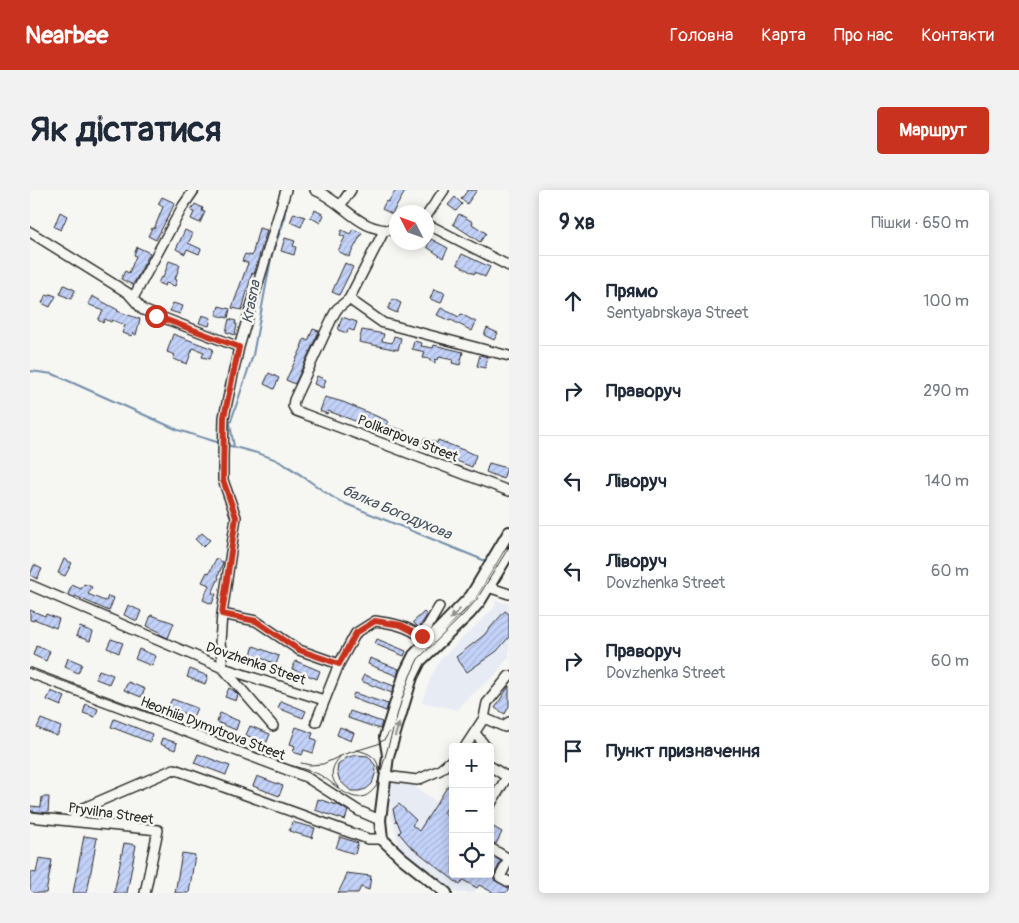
<!DOCTYPE html>
<html lang="uk">
<head>
<meta charset="utf-8">
<style>
  body { margin:0; font-family:Pangolin,sans-serif; background:#f2f2f3; color:#1f2937 }
  .controls { position:absolute; right:15px; bottom:15px; display:grid; overflow:hidden; border-radius:5px; box-shadow:0 2px 12px #0003 }
  .controls button { width:45px; height:45px; display:grid; place-items:center; padding:0; border:0; border-bottom:1px solid #e0e1e3; background:#fff; color:#1f2937; font:25px sans-serif }
  .compass { position:absolute; left:359px; top:15px; width:45px; height:45px; border-radius:50%; background:#fff; box-shadow:0 2px 12px #0003; rotate:312deg }
  .stop { position:absolute; width:15px; height:15px; margin:-11px; border:4px solid #c8321e; border-radius:50%; background:#fff }
  .stop.end { background:#c8321e; border-color:#fff; box-shadow:0 1px 5px #0008 }
  .list { margin:0; padding:0; list-style:none }
  h2 { display:flex; justify-content:space-between; align-items:center; height:65px; margin:0; padding:0 20px; font-size:21px }
  h2 small { font-size:16px; font-weight:400; color:#747a83 }
  .list li { display:grid; grid-template-columns:32px 1fr auto; gap:15px; align-items:center; box-sizing:border-box; height:90px; padding:0 20px; border-top:1px solid #e0e1e3 }
  .list b { display:block; font-size:19px; white-space:nowrap }
  .list p { margin:0; font-size:16px; white-space:nowrap; color:#747a83 }
  .list em { font-size:16px; font-style:normal; color:#747a83 }
  .icon { flex:none; width:28px; height:28px; fill:none; stroke:currentColor; stroke-width:2; stroke-linecap:round; stroke-linejoin:round }
  .map { position:relative; flex:none; width:479px; height:703px; overflow:hidden; border-radius:5px }
  header { display:flex; align-items:center; gap:30px; box-sizing:border-box; height:70px; padding:0 25px; background:#c8321e; color:#fff }
  header strong { font-size:24px }
  nav { display:flex; gap:28px; margin-inline-start:auto; font-size:18px }
  .intro { display:flex; align-items:center; justify-content:space-between; box-sizing:border-box; height:120px; padding:0 30px }
  h1 { margin:0; font-size:35px }
  .button { padding:12px 22px; border-radius:5px; background:#c8321e; color:#fff; font-size:18px; font-weight:700 }
  main { display:flex; gap:30px; padding:0 30px }
  aside { flex:1; background:#fff; border-radius:5px; box-shadow:0 2px 12px #0003 }
  .map>svg:first-child { display:block }
</style>
</head>
<body>
<header>
<strong>Nearbee</strong>
<nav><a>Головна</a><a>Карта</a><a>Про нас</a><a>Контакти</a></nav>
</header>
<div class="intro"><h1>Як дістатися</h1><a class="button">Маршрут</a></div>
<main>
<div class="map">
<svg width="479" height="703" viewBox="0 0 479 703">
  <defs>
    <pattern id="building-hatch" width="6" height="6" patternUnits="userSpaceOnUse" patternTransform="scale(1.25)"><rect width="6" height="6" fill="#c3d2f9"/><path d="M-1 1l2-2M0 6l6-6M5 7l2-2" fill="none" stroke="#a8b4d6"/></pattern>
  </defs>
  <rect width="100%" height="100%" fill="#f6f6f2"/>
  <filter id="ink" filterUnits="userSpaceOnUse"><feTurbulence type="fractalNoise" baseFrequency=".02" numOctaves="2"/><feDisplacementMap in="SourceGraphic" scale="10" xChannelSelector="R" yChannelSelector="G"/><feConvolveMatrix kernelMatrix="1 2 1 2 8 2 1 2 1" color-interpolation-filters="sRGB"/></filter>
  <g filter="url(#ink)">
    <!-- built -->
    <path fill="#e7ebf4" d="M466,410L479,414V467L463,487L432,513L428,520L392,512L401,487L411,469L465,417Z
      M362,592H378L423,623V684H455L444,703H427L371,662L360,621Z"/>
    <g fill="none" stroke-linecap="round" stroke-linejoin="round">
      <!-- stream -->
      <path stroke="#728eaa" stroke-width="2" d="M0,181L23,184L148,240L190,253
        M197,255C214,260 234,263 250,272C271,283 288,299 309,311L458,372
        M204,257L200,234L223,165L242,63L253,34L257,10"/>
    </g>
    <!-- building -->
    <path fill="url(#building-hatch)" stroke="#2b2b2b" d="M366,0H376L362,24L352,19L356,11L358,12Z
      M438,0H447L437,14L431,9Z
      M132,7L145,13L126,50L118,46L122,38L124,39L133,17L128,14Z
      M425,7L432,14L426,21L418,15Z
      M165,14L173,18L172,21L175,22L170,33L161,29L164,22L161,21Z
      M285,20L294,25L290,33L280,27Z
      M30,22L37,26L31,40L24,37Z
      M264,23L275,27L271,37L260,32Z
      M429,24L443,32L442,34L456,43L450,52L423,34Z
      M229,38L237,40L224,84L222,83L212,120L202,118L218,73L212,71L215,64L222,66Z
      M323,39L332,43L319,67L308,61L315,47L310,45L312,40L320,44Z
      M155,40L163,44L158,53L171,59L169,64L157,59L155,64L146,59Z
      M255,48L265,51L263,56L266,57L264,65L251,61Z
      M401,49L418,58L413,68L397,57Z
      M107,57L120,63L103,95L91,89L95,81L99,83L106,66L104,65Z
      M432,64L460,77L455,87L445,82L444,84L427,74Z
      M139,71L150,75L145,89L147,90L145,96L136,93L135,96L128,93L131,87L133,88Z
      M315,73L323,77L309,105L302,102Z
      M34,95L45,100L41,109L30,104Z
      M404,99L415,103L411,113L400,109Z
      M20,104L26,106L20,117L12,113L16,105L19,106Z
      M62,106L88,120L87,121L110,129L106,145L103,143L102,146L92,143L95,135L82,130L81,132L75,129L73,133L68,130L73,121L58,114Z
      M363,109L371,113L367,123L358,119Z
      M143,113L153,116L150,124L140,121Z
      M189,116L200,119L198,128L186,125Z
      M411,118L429,127L431,124L446,132L442,141L421,130L420,131L407,125Z
      M172,125L181,128L179,136L169,133Z
      M312,127L327,132L324,141L318,139L317,143L308,140Z
      M199,129L206,131L205,134H207L205,145L196,142Z
      M457,138L468,143L464,150L454,145Z
      M283,139L289,141L265,194L256,190L272,157H271L274,149L278,151Z
      M332,140L354,144L352,151L362,153L364,146L371,148L368,160L329,152Z
      M143,144L183,159L180,169L172,167L174,162L163,158L157,174L143,169L145,165L137,162Z
      M384,151L392,153L391,156L403,158L404,155L433,162L430,175L422,173L423,170L409,167L408,170L405,169V173L400,171V169L393,168L395,162L382,159Z
      M450,165L458,167L455,178L447,176Z
      M239,183L249,188L244,199L234,194Z
      M287,186L296,190L293,198L284,194Z
      M295,207L313,212L358,231L356,235L375,241L372,250L357,245L358,243L343,238L342,240L335,237L336,235L298,221L297,224L290,221Z
      M394,248L407,253L408,250L446,265L442,277L391,257Z
      M459,273L477,278L473,289L456,282Z
      M172,343L180,350L173,357L165,349Z
      M34,369L42,373L35,386L28,383Z
      M186,369L193,372L188,387L189,388L182,403L186,404L182,414L173,410L179,395L172,392L177,382L179,383Z
      M4,375L12,379L7,389L0,385Z
      M54,394L62,397L58,404L72,410L76,411L78,406L84,408L79,421L45,406V408L38,404L42,395L51,399Z
      M98,415L111,421L107,431L94,425Z
      M0,420L15,426L16,424L29,429L26,438L4,429V431L0,430Z
      M475,421L479,424V447L467,461L437,482L426,467L453,446Z
      M394,422L397,425L389,438L383,432Z
      M121,425L144,433L138,448L129,444L130,442L117,436Z
      M50,437L63,442L60,451L46,446Z
      M81,449L93,453L89,463L77,458Z
      M347,449L376,461L374,466L345,454Z
      M6,456L20,461L16,471L3,465Z
      M224,456L249,466L246,474L221,464Z
      M109,459L126,466L122,476L105,469Z
      M38,468L52,474L48,483L35,477Z
      M340,468L369,479L367,486L338,474Z
      M266,471L290,481L287,489L262,479Z
      M160,479L178,486L175,494L157,487Z
      M69,480L83,485L79,494L66,489Z
      M334,485L364,496L362,503L331,491Z
      M98,492L115,499L111,507L94,500Z
      M479,496V516L475,524L465,518Z
      M199,498L203,500L208,505L206,511L195,507Z
      M21,501L35,507L31,516L17,510Z
      M324,503L358,514L356,521L322,508Z
      M142,509L167,518L163,527L138,517Z
      M251,511L276,521L273,528L248,518Z
      M56,514L68,519L65,527L53,523Z
      M320,521L352,532L350,539L318,528Z
      M190,523L209,531L206,540L187,532Z
      M11,529L31,537L27,546L7,538Z
      M84,529L122,544L120,552L81,537Z
      M220,536L240,544L236,554L216,545Z
      M266,537L283,543L281,548L287,550L283,563L274,560L272,565L263,562L265,556L260,554Z
      M310,537L324,543L321,551L307,545Z
      M132,548L147,553L145,560L130,554Z
      M168,564L200,576L196,585L164,573Z
      M326,565L338,566L345,575L346,581L342,594L336,599L329,601H321L310,591L307,582L308,575L316,568Z
      M227,586L253,596L249,606L223,596Z
      M423,588V609L414,623L423,628V639L420,643L423,645V684H460V665L471,671L464,685V690L479,698V703H464L449,695L447,698L433,690L430,695L379,655L369,643L371,641L367,631L366,632L363,619L369,614L386,630L382,635L389,641Z
      M12,607H19L18,623L0,621V616L11,617Z
      M288,609L310,616L318,621L315,630L285,620Z
      M262,632L285,638L282,648L259,641Z
      M460,635L472,642L466,654L460,651Z
      M54,646L67,648L57,703H43Z
      M310,647L328,653L325,664L306,658Z
      M94,653L106,655L97,703H84Z
      M152,663L165,665L159,703H145Z
      M9,668L22,670L16,703H0V682L6,683Z
      M316,683L341,686L339,700L331,697L328,703H308L315,689Z"/>
    <g fill="none" stroke-linecap="round" stroke-linejoin="round">
      <defs>
        <path id="minor" d="M285,0C316,13 328,43 367,40
          M310,16L321,0
          M397,25L414,0
          M397,34L479,76
          M354,41L319,109L307,119L303,126L264,210L263,216L266,221L479,301
          M0,42L98,103L113,120L209,157
          M103,108L153,16L164,0
          M319,109L353,133L479,166
          M0,395L193,478L294,510
          M458,397L479,404
          M192,424L226,431L269,460L309,474
          M392,446L409,417
          M0,483L276,587L329,621L350,630
          M454,528L457,513L479,486
          M286,532L309,474L326,443L345,431C369,434 384,438 402,456
          M243,536L193,478L190,452L192,424L206,327L193,290V268L194,227L209,157L256,0
          M445,543L456,557
          M435,557L454,528L475,537L479,532
          M460,576L477,587L479,585
          M356,586L387,590L410,580L423,569
          M460,615L477,587
          M0,627L128,640L115,703
          M42,631L49,620L144,579L338,649H352
          M460,658L479,669L470,687L479,692"/>
        <path id="major" d="M358,565L355,547L375,483L384,465L441,406L479,342
          M416,703L372,668L352,649L350,630L358,566L382,487L390,471L439,424L450,411L479,363"/>
      </defs>
      <!-- minor casing -->
      <use href="#minor" stroke="#2b2b2b" stroke-width="12"/>
      <!-- major casing -->
      <use href="#major" stroke="#2b2b2b" stroke-width="14"/>
      <!-- minor -->
      <use href="#minor" stroke="#f6f6f2" stroke-width="9"/>
      <!-- major -->
      <use href="#major" stroke="#f6f6f2" stroke-width="10"/>
      <!-- tram -->
      <path stroke="#2b2b2b" stroke-width="1" d="M0,479L250,572C262,576 276,579 288,584C308,594 327,624 347,595L371,512L380,486L388,469L436,422L447,409L479,357
        M326,560C340,563 348,567 349,581
        M271,573L280,575L293,574L315,564L348,554L355,549L359,542
        M308,597C299,587 301,577 310,567"/>
    </g>
    <!-- one-way arrows -->
    <defs><path id="oneway-solid" d="M-6-.8H1V-3.2L6.5 0L1 3.2V.8H-6Z" transform="scale(1.25)"/></defs>
    <g fill="#90908e">
      <use href="#oneway-solid" transform="translate(425 424) rotate(136)"/>
      <use href="#oneway-solid" transform="translate(367 540) rotate(-72)"/>
    </g>
  </g>
  <g fill="none" stroke-linecap="round" stroke-linejoin="round" filter="url(#ink)">
    <!-- route -->
    <path stroke="#c8321e" stroke-width="6" d="M126,126L209,157L194,227L193,290L206,327L192,424L226,431L269,460L309,474L326,443L345,431L371,435L392,446"/>
  </g>
  <g text-anchor="middle" stroke-width="5" stroke-linejoin="round" paint-order="stroke">
    <!-- street labels -->
    <g font-size="14" fill="#2b2b2b" stroke="#f6f6f2">
      <text transform="translate(378 248) rotate(21)" y="5">Polikarpova Street</text>
      <text transform="translate(226 473) rotate(19)" y="5">Dovzhenka Street</text>
      <text transform="translate(183 538) rotate(21)" y="5">Heorhiia Dymytrova Street</text>
      <text transform="translate(81 623) rotate(8)" y="5">Pryvilna Street</text>
    </g>
    <!-- water labels -->
    <g font-size="15" font-style="italic" fill="#495460" stroke="#f6f6f2">
      <text transform="translate(221 112) rotate(-79)" y="5">Krasna</text>
      <text transform="translate(367 322) rotate(23)" y="5">балка Богодухова</text>
    </g>
  </g>
</svg>
<div class="controls">
<button>+</button>
<button>−</button>
<button><svg class="icon" aria-label="locate" viewBox="0 0 24 24"><circle cx="12" cy="12" r="6"/><path d="M12 2v4M12 18v4M2 12h4M18 12h4"/></svg></button>
</div>
<svg class="compass" viewBox="-18 -18 36 36"><path d="M0-13l5 13h-10z" fill="#e53935"/><path d="M0 13l5-13h-10z" fill="#747a83"/></svg>
<div class="stop" style="left:126px;top:126px"></div>
<div class="stop end" style="left:392px;top:446px"></div>
</div>
<aside>
<h2>9 хв<small>Пішки · 650 m</small></h2>
<ul class="list">
<li><svg class="icon" aria-label="ahead" viewBox="0 0 24 24"><path d="M12 20V5M6 11l6-6 6 6"/></svg><div><b>Прямо</b><p>Sentyabrskaya Street</p></div><em>100 m</em></li>
<li><svg class="icon" aria-label="right" viewBox="0 0 24 24"><path d="M7 20v-9h11M14 6l5 5-5 5"/></svg><div><b>Праворуч</b></div><em>290 m</em></li>
<li><svg class="icon" aria-label="left" viewBox="0 0 24 24"><path d="M17 20v-9H6M10 6l-5 5 5 5"/></svg><div><b>Ліворуч</b></div><em>140 m</em></li>
<li><svg class="icon" aria-label="left" viewBox="0 0 24 24"><path d="M17 20v-9H6M10 6l-5 5 5 5"/></svg><div><b>Ліворуч</b><p>Dovzhenka Street</p></div><em>60 m</em></li>
<li><svg class="icon" aria-label="right" viewBox="0 0 24 24"><path d="M7 20v-9h11M14 6l5 5-5 5"/></svg><div><b>Праворуч</b><p>Dovzhenka Street</p></div><em>60 m</em></li>
<li><svg class="icon" aria-label="arrive" viewBox="0 0 24 24"><path d="M6 21V4h12l-3 4 3 4H6"/></svg><div><b>Пункт призначення</b></div></li>
</ul>
</aside>
</main>
</body>
</html>
